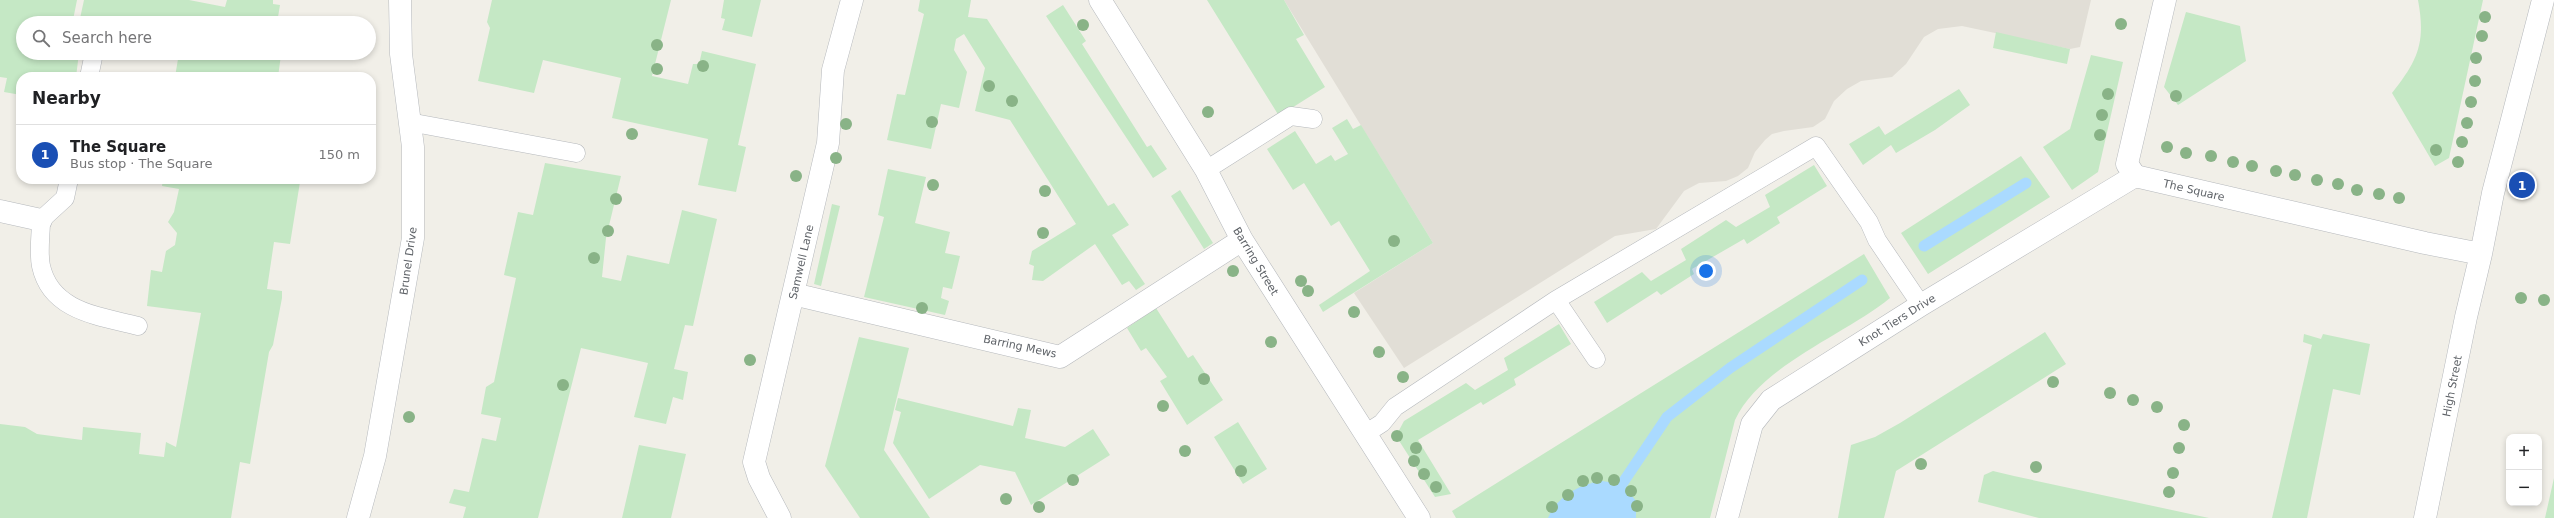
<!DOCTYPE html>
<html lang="en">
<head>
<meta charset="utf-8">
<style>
  body { margin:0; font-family:"DejaVu Sans",sans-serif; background:#f2f2f2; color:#202124 }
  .controls { position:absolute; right:12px; bottom:12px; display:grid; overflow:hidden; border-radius:8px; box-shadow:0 2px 6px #0003 }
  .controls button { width:36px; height:36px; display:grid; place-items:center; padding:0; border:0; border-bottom:1px solid #e0e0e0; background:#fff; color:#202124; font:20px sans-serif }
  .you { position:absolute; left:1706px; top:271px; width:14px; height:14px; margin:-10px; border:3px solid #fff; border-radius:50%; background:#1a73e8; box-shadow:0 0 0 6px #1a73e833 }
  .badge { display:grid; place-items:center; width:26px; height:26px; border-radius:50%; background:#1a73e8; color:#fff; font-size:13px; font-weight:700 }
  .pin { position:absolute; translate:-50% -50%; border:2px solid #fff; box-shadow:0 1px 4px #0006 }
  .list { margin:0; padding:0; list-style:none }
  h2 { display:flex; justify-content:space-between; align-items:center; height:52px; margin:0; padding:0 16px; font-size:17px }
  h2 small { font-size:13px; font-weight:400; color:#757577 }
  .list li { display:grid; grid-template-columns:26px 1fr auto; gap:12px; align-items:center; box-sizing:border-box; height:60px; padding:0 16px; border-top:1px solid #e0e0e0 }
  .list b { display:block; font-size:15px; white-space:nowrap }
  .list p { margin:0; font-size:13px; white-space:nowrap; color:#757577 }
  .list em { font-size:13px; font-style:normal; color:#757577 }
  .icon { flex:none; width:22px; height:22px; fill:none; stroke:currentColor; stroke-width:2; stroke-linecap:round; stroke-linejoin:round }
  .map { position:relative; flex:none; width:2554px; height:518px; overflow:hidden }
  .search { position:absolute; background:#fff; box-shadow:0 2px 6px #0003; left:16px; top:16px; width:360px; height:44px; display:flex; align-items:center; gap:10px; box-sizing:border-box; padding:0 14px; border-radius:22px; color:#757577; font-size:15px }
  .panel { position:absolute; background:#fff; box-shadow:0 2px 6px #0003; left:16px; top:72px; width:360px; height:112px; border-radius:16px }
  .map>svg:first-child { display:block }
</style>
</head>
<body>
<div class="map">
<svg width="2554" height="518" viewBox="0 0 2554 518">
  <rect width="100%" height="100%" fill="#f1efe8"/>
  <!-- education -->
  <path fill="#e1ded6" d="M1284,0H2091L2080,47L2070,49L1962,26L1938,29L1924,37L1906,64L1892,77L1861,81L1847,89L1834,101L1825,119L1813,127L1784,131L1772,134L1765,140L1755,152L1748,168L1738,176L1726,181L1699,183L1684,191L1656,229L1615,236L1404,368L1354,293L1433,243Z"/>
  <!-- green -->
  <path fill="#c5e8c5" d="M0,0H77L73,20L67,23H23V53H79L76,77H21V95L4,92L7,78L0,77Z
    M84,0H189L225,7L227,0H273V4L280,5L277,23H79Z
    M492,0H671L652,76L688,84L693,64H699L702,51L756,64L738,145L746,147L736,192L698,185L708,139L612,118L621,78L543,60L534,93L478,81L490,28L487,22Z
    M724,0H761L752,37L722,30L725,19L721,18Z
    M920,0H971L968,17L987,19L1108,206L1114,203L1129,225L1112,235L1145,284L1136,290L1129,281L1122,285L1095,244L1043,281L1032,280L1034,266L1029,264L1032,251L1076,224L1010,120L975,111L985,68L964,34L956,39L954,50L967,72L959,108L941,104L931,149L887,140L897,94L905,95L924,14L918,11Z
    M1207,0H1284L1304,35L1296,39L1325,87L1279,116Z
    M2418,0H2483L2449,158L2435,166L2392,93C2418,60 2426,43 2418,0Z
    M1063,5L1086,41L1082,44L1147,147L1151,145L1167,169L1153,178L1046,16Z
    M2186,12L2240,26L2246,61L2178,105L2164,87Z
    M1996,32L2070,49L2067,64L1993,48Z
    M179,53H272L281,55L278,77H175Z
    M2091,55L2123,62L2098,172L2072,190L2043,147L2070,129Z
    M1959,89L1970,105L1935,130L1896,153L1891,145L1863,165L1849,144L1879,126L1885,135Z
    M1347,119L1353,129L1361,125L1433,243L1323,312L1319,305L1370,271L1339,221L1331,226L1304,183L1293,190L1267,149L1295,131L1316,164L1331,155L1335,161L1348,154L1332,128Z
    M2021,156L2050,197L1928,274L1901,233Z
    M545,163L621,176L606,238L602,277L621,281L627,255L669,264L682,210L717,219L693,326L685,325L674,369L688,372L683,400L673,397L666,424L634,417L648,363L581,348L538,518H463L466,507L449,503L454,489L469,492L482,438L496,441L501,418L481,414L486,387L494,382L516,278L504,275L505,270L518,212L533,215Z
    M1814,165L1827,186L1777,217L1780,223L1747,244L1744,239L1692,269L1694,274L1661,295L1657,291L1607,323L1594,302L1642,272L1651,281L1686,260L1681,249L1726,220L1736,227L1770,207L1765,195Z
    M888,169L926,177L915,223L950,232L945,253L960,256L952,289L943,287L941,298L949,301L945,315L864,297L884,217L878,215Z
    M163,179H287L300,182L290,244L274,242L267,289L282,291V298L273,345L269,352L250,464L240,462L231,518H0V424L25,427L37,434L82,440L83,427L141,433L139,454L164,457L166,442L176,447L201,313L147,306L151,270L162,272L166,251L175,245L177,233L168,222L174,212L179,189L162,186Z
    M1180,190L1213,243L1204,249L1171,196Z
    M832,204L840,206L821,286L814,284Z
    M1864,254L1890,298C1843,336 1761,365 1735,420L1710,518H1456L1452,511Z
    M1156,308L1188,358L1193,355L1223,400L1187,425L1160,381L1167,377L1146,348L1141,351L1127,328Z
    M1559,324L1571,344L1514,379L1516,385L1483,405L1481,402L1418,440L1451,494L1435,497L1396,436L1404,421L1466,383L1475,390L1508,370L1504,358Z
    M2045,332L2066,364L1896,471L1884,518H1838L1851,445L1875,437L1900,423Z
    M2304,334L2321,339L2323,334L2370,344L2360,395L2333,389L2307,518H2272L2312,345L2303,342Z
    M859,337L909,348L884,450L930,518H860L825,466Z
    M898,398L1013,426L1018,408L1031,410L1025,438L1065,447L1093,429L1110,455L1031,505L1015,472L980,465L929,499L893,443L901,412L895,410Z
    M1238,422L1267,469L1243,484L1214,437Z
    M639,445L686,454L671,518H622Z
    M1993,471L2014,476L2209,518H2039L1978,502L1984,475Z
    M2554,478V518H2545Z"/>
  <!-- water -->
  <path fill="#aadaff" d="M1602,481L1622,484L1636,501V518H1548C1557,496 1580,484 1602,481Z"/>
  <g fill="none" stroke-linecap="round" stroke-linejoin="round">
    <!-- stream -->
    <path stroke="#aadaff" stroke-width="11" d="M1924,246L2026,183
      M1622,484L1667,417L1730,368L1862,280"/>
    <defs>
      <path id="service" d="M89,77L94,53
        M409,122L576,153
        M1206,170L1291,116L1313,119
        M69,179L65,198L41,220C41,235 38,252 41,266C51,312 100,316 138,326
        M1556,300L1596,359
        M1365,434L1382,423L1395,407L1556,300L1816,146L1869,222L1877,240L1921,305"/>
      <path id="pedestrian" d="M2135,176L2127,164L2165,0"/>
      <path id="minor" d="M1100,0L1206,170L1242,240L1419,518
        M0,211L41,220
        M793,294L1060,357L1242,240
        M358,518L375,456L413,238V147L401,54L400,0
        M780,518L759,478L754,462L828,143L833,70L852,0
        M1727,518L1752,424L1771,400L1921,305L2135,176L2425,243L2481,254L2493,193L2543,0
        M2425,518L2466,317L2481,254"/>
    </defs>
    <!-- service casing -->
    <use href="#service" stroke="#b5b8bc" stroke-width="19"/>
    <!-- pedestrian casing -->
    <use href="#pedestrian" stroke="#b5b8bc" stroke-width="23"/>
    <!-- minor casing -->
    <use href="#minor" stroke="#b5b8bc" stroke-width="23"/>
    <!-- service -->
    <use href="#service" stroke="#fff" stroke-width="18"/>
    <!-- pedestrian -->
    <use href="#pedestrian" stroke="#fff" stroke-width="22"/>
    <!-- minor -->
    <use href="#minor" stroke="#fff" stroke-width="22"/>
  </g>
  <!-- trees -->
  <g fill="#89b387">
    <circle cx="2485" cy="17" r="6"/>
    <circle cx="2121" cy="24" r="6"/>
    <circle cx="1083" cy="25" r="6"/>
    <circle cx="2482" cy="36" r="6"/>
    <circle cx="657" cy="45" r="6"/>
    <circle cx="2476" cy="58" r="6"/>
    <circle cx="703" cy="66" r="6"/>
    <circle cx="657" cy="69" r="6"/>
    <circle cx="2475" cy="81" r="6"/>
    <circle cx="989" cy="86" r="6"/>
    <circle cx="2108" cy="94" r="6"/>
    <circle cx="2176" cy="96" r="6"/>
    <circle cx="1012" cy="101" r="6"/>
    <circle cx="2471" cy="102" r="6"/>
    <circle cx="1208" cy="112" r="6"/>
    <circle cx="2102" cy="115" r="6"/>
    <circle cx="932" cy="122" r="6"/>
    <circle cx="2467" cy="123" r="6"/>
    <circle cx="846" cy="124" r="6"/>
    <circle cx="632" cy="134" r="6"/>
    <circle cx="2100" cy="135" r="6"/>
    <circle cx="2462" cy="142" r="6"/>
    <circle cx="2167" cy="147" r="6"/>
    <circle cx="2436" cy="150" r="6"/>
    <circle cx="2186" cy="153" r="6"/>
    <circle cx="2211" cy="156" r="6"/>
    <circle cx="836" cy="158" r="6"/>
    <circle cx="2233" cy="162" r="6"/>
    <circle cx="2458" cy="162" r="6"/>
    <circle cx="2252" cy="166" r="6"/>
    <circle cx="2276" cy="171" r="6"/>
    <circle cx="2295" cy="175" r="6"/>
    <circle cx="796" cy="176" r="6"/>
    <circle cx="2317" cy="180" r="6"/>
    <circle cx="2338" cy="184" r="6"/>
    <circle cx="933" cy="185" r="6"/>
    <circle cx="2357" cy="190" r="6"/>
    <circle cx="1045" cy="191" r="6"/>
    <circle cx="2379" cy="194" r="6"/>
    <circle cx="2399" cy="198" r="6"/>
    <circle cx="616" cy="199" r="6"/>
    <circle cx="608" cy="231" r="6"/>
    <circle cx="1043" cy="233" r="6"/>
    <circle cx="1394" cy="241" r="6"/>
    <circle cx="594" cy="258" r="6"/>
    <circle cx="1233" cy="271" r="6"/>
    <circle cx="1301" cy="281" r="6"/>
    <circle cx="1308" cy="291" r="6"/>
    <circle cx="2521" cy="298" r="6"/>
    <circle cx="2544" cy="300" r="6"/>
    <circle cx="922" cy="308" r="6"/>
    <circle cx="1354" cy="312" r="6"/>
    <circle cx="1271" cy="342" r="6"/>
    <circle cx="1379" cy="352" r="6"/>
    <circle cx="750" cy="360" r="6"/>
    <circle cx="1403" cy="377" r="6"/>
    <circle cx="1204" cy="379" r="6"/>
    <circle cx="2053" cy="382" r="6"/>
    <circle cx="563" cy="385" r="6"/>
    <circle cx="2110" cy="393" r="6"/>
    <circle cx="2133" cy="400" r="6"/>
    <circle cx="1163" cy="406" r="6"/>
    <circle cx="2157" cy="407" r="6"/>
    <circle cx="409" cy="417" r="6"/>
    <circle cx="2184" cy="425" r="6"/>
    <circle cx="1397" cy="436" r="6"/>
    <circle cx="1416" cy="448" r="6"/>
    <circle cx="2179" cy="448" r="6"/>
    <circle cx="1185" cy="451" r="6"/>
    <circle cx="1414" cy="461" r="6"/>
    <circle cx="1921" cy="464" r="6"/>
    <circle cx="2036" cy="467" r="6"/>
    <circle cx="1241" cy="471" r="6"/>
    <circle cx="2173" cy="473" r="6"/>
    <circle cx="1424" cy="474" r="6"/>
    <circle cx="1597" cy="478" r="6"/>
    <circle cx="1073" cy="480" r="6"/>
    <circle cx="1614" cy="480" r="6"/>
    <circle cx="1583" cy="481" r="6"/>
    <circle cx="1436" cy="487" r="6"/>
    <circle cx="1631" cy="491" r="6"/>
    <circle cx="2169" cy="492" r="6"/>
    <circle cx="1568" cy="495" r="6"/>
    <circle cx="1006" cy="499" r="6"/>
    <circle cx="1637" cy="506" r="6"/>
    <circle cx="1039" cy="507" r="6"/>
    <circle cx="1552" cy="507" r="6"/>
  </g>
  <g text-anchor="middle" stroke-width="3" stroke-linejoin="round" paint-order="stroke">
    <!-- street labels -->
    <g font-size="11" fill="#5f6368" stroke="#fff">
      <text transform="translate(2194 190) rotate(13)" y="4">The Square</text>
      <text transform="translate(408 261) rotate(-82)" y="4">Brunel Drive</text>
      <text transform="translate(1256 261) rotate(59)" y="4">Barring Street</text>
      <text transform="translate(801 262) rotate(-77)" y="4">Samwell Lane</text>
      <text transform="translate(1897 320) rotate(-32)" y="4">Knot Tiers Drive</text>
      <text transform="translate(1020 346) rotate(12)" y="4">Barring Mews</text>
      <text transform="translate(2452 386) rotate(-79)" y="4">High Street</text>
    </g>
  </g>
</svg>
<div class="controls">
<button>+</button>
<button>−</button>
</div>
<div class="you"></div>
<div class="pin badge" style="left:2522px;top:185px;background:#1a4fb4">1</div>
<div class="search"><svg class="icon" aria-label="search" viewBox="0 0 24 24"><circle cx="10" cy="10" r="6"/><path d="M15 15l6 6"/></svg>Search here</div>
<section class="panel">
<h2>Nearby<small></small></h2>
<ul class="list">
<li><span class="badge" style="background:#1a4fb4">1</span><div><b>The Square</b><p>Bus stop · The Square</p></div><em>150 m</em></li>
</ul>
</section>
</div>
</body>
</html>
